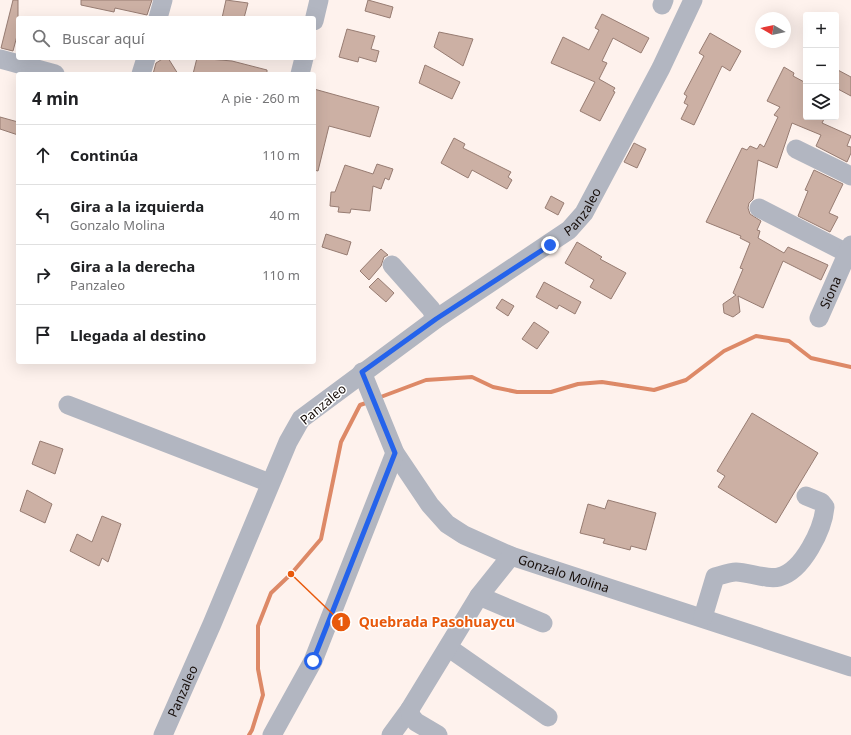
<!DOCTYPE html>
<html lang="es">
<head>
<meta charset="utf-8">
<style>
  body { margin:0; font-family:"Noto Sans",sans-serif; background:#f2f2f2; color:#202124 }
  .controls { position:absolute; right:12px; top:12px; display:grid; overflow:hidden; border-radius:4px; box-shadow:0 4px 16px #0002 }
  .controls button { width:36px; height:36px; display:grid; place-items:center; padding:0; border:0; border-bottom:1px solid #e0e0e0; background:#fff; color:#202124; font:20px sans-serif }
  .compass { position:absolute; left:755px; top:12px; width:36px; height:36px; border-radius:50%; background:#fff; box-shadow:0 4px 16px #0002; rotate:279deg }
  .stop { position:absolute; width:12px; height:12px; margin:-9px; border:3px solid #2563eb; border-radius:50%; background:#fff }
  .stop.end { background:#2563eb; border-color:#fff; box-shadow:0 1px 4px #0008 }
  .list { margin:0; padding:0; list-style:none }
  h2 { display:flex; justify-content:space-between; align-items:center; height:52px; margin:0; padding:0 16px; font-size:17px }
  h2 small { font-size:13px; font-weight:400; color:#757577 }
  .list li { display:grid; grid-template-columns:26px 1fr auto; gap:12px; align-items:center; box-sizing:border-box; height:60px; padding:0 16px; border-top:1px solid #e0e0e0 }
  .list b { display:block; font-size:15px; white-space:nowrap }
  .list p { margin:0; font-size:13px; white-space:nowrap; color:#757577 }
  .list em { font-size:13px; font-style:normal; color:#757577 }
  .icon { flex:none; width:22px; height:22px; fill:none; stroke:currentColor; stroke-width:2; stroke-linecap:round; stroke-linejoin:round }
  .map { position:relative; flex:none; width:851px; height:735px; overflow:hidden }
  .search { position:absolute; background:#fff; box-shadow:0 4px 16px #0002; left:16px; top:16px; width:300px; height:44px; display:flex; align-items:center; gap:10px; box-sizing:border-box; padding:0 14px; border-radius:4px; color:#757577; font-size:15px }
  .panel { position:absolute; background:#fff; box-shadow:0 4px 16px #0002; left:16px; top:72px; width:300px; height:292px; border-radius:4px }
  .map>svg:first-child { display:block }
</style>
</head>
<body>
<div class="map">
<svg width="851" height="735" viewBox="0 0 851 735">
  <rect width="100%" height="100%" fill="#fef2ed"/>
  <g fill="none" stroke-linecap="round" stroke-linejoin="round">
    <!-- stream -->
    <path stroke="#dd8967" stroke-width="4" d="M378,398L426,380L472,377L493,387L517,392H551L578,384L602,382L654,390L686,380L724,351L756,336L789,341L811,358L851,367
      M249,735L252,730L263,695L258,669V626L271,593L291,574L321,539L341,442L360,405L369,402"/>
  </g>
  <!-- building -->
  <path fill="#ccb0a4" stroke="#977c72" d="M13,0H18V32L13,51L1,48Z
    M81,0H152L147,15L115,8L114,12L81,5Z
    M226,0L248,3L244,18H222Z
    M368,0L393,7L390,18L365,11Z
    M602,14L649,38L641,53L613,38L602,61L607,63L599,79L615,88L613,91L615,92L600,121L580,111L595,82L551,63L563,37L589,50L599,30L595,28Z
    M347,29L375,36L371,49L379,51L376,62L359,57L358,62L339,57Z
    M439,32L473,39L463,66L434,47Z
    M710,33L741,51L730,71L722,66L694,125L681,119L688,105L684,103L687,96L684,94L704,56L699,53Z
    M164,58H168L178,74H153L156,63Z
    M197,58L232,61L267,70V74H193Z
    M425,65L460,82L452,99L419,83Z
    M784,67L794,73L793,76L806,83V117H825L822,123L851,136L847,146L851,147V153L847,162L816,146L821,135L792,123L777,168L758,160L753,199L749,203L748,208L750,214L761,221L757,230L760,231L758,238L784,253L788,247L828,265L821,280L783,261L763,308L738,296L740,312L733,317L724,313L723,304L736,295L733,293L743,269L740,268L750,243L740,238L741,236L706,222L742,148L747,150L750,146L757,149L760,144L764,147L778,117L774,115L780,107L767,101Z
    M836,69L851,77V96L836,88Z
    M314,89L379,107L370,137L329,126L318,171L314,170Z
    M0,117L18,122V135L0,129Z
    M454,138L465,144L463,148L511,172L508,177L512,180L507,189L472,170L468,178L441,163Z
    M634,143L646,149L637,168L624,162Z
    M377,164L393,169L389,180L385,178L381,189L373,186L370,211L351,209L350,213L338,212L339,207L330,206L331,192H335L345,165L373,174Z
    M814,170L843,184L829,213L838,217L830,232L798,216L808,191L805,190Z
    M551,196L564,203L558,215L545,208Z
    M326,234L351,242L347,255L322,247Z
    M577,242L602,257L600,259L626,273L611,299L590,287L594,280L565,263Z
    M381,249L388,255L384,257L381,266L369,280L360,271Z
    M378,278L394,293L386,302L369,287Z
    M544,282L581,302L575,314L559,305L557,309L536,297Z
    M502,299L514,306L508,316L496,308Z
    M534,322L549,332L537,349L522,339Z
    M752,413L818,453L776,523L718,487L725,476L717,471Z
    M40,441L63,449L55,474L32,464Z
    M27,490L52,504L45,523L20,511Z
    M608,500L656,513L646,550L631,546L630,550L603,543L605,539L580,533L588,504L605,509Z
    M102,516L121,524L108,562L102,558L99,566L70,551L77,534L92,542Z"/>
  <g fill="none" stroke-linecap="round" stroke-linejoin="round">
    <!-- minor -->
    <g stroke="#b2b6c1" stroke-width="19">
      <path d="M662,5L664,0"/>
      <path d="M158,18L163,0"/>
      <path d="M314,21L319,0"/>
      <path d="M0,59L55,74"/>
      <path d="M141,74L146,58"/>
      <path d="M300,74L304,58"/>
      <path d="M796,149L851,176"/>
      <path d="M759,208L847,253"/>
      <path d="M392,265L431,309L436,319"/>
      <path id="s1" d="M819,318L851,245"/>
      <path id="s2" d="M362,372L395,453L430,505L447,524L464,535L511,556L851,667"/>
      <path d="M68,405L270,483"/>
      <path d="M479,596L543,623"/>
      <path d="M703,617L715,577C722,575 730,572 736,572C748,572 768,580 779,577C803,571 823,529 825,507L821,502L806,496"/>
      <path d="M449,648L548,717"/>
      <path id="s3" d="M163,735L212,624L288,442L301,419L436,319L569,230L584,213L661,68L693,0"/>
      <path d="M272,735L313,661L395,453"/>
      <path d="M391,735L410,709"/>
      <path d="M438,735L416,722L411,716L410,709L479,596L511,556"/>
    </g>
  </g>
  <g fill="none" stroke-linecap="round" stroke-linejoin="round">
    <!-- route -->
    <path stroke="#2563eb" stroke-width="5" d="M313,661L395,453L362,372L436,319L550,245"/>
  </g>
  <g text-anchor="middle" stroke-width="3" stroke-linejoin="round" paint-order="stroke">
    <!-- street labels -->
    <g font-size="13" fill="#160d09" stroke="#fff">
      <text dy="5" stroke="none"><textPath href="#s3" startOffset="696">Panzaleo</textPath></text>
      <text dy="5" stroke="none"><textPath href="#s1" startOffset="28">Siona</textPath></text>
      <text transform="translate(323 404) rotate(-40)" y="5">Panzaleo</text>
      <text dy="5" stroke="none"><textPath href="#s2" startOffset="303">Gonzalo Molina</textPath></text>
      <text dy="5" stroke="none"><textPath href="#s3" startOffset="48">Panzaleo</textPath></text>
    </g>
  </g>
  <!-- callouts -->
  <path fill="none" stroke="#e8590c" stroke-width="1.5" d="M291 574L341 622"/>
  <g fill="#e8590c" stroke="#fff" stroke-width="1.5">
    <circle cx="291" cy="574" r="4"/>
    <circle cx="341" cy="622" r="10"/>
  </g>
  <g font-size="12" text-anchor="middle" font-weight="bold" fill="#fff">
    <text x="341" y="626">1</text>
  </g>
  <g font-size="14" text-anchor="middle" font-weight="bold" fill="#e8590c" stroke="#fff" stroke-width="3" stroke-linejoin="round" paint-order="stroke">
    <text x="437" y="627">Quebrada Pasohuaycu</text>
  </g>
</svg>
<div class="controls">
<button>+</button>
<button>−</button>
<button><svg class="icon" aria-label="layers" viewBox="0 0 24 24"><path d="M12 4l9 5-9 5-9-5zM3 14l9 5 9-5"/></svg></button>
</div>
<svg class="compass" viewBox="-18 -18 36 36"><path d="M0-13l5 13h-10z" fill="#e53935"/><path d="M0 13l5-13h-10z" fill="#757577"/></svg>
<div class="stop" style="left:313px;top:661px"></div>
<div class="stop end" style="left:550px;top:245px"></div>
<div class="search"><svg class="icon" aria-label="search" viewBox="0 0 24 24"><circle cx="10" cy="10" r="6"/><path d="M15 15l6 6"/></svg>Buscar aquí</div>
<section class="panel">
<h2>4 min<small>A pie · 260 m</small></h2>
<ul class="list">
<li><svg class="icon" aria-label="ahead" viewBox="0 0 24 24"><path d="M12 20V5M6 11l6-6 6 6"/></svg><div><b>Continúa</b></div><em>110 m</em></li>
<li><svg class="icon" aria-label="left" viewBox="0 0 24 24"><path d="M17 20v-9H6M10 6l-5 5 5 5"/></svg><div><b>Gira a la izquierda</b><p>Gonzalo Molina</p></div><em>40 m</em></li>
<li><svg class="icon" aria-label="right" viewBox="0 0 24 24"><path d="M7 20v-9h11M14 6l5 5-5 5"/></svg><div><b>Gira a la derecha</b><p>Panzaleo</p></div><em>110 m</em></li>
<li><svg class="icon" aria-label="arrive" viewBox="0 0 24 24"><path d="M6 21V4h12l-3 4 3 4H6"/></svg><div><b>Llegada al destino</b></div></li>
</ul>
</section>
</div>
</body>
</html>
